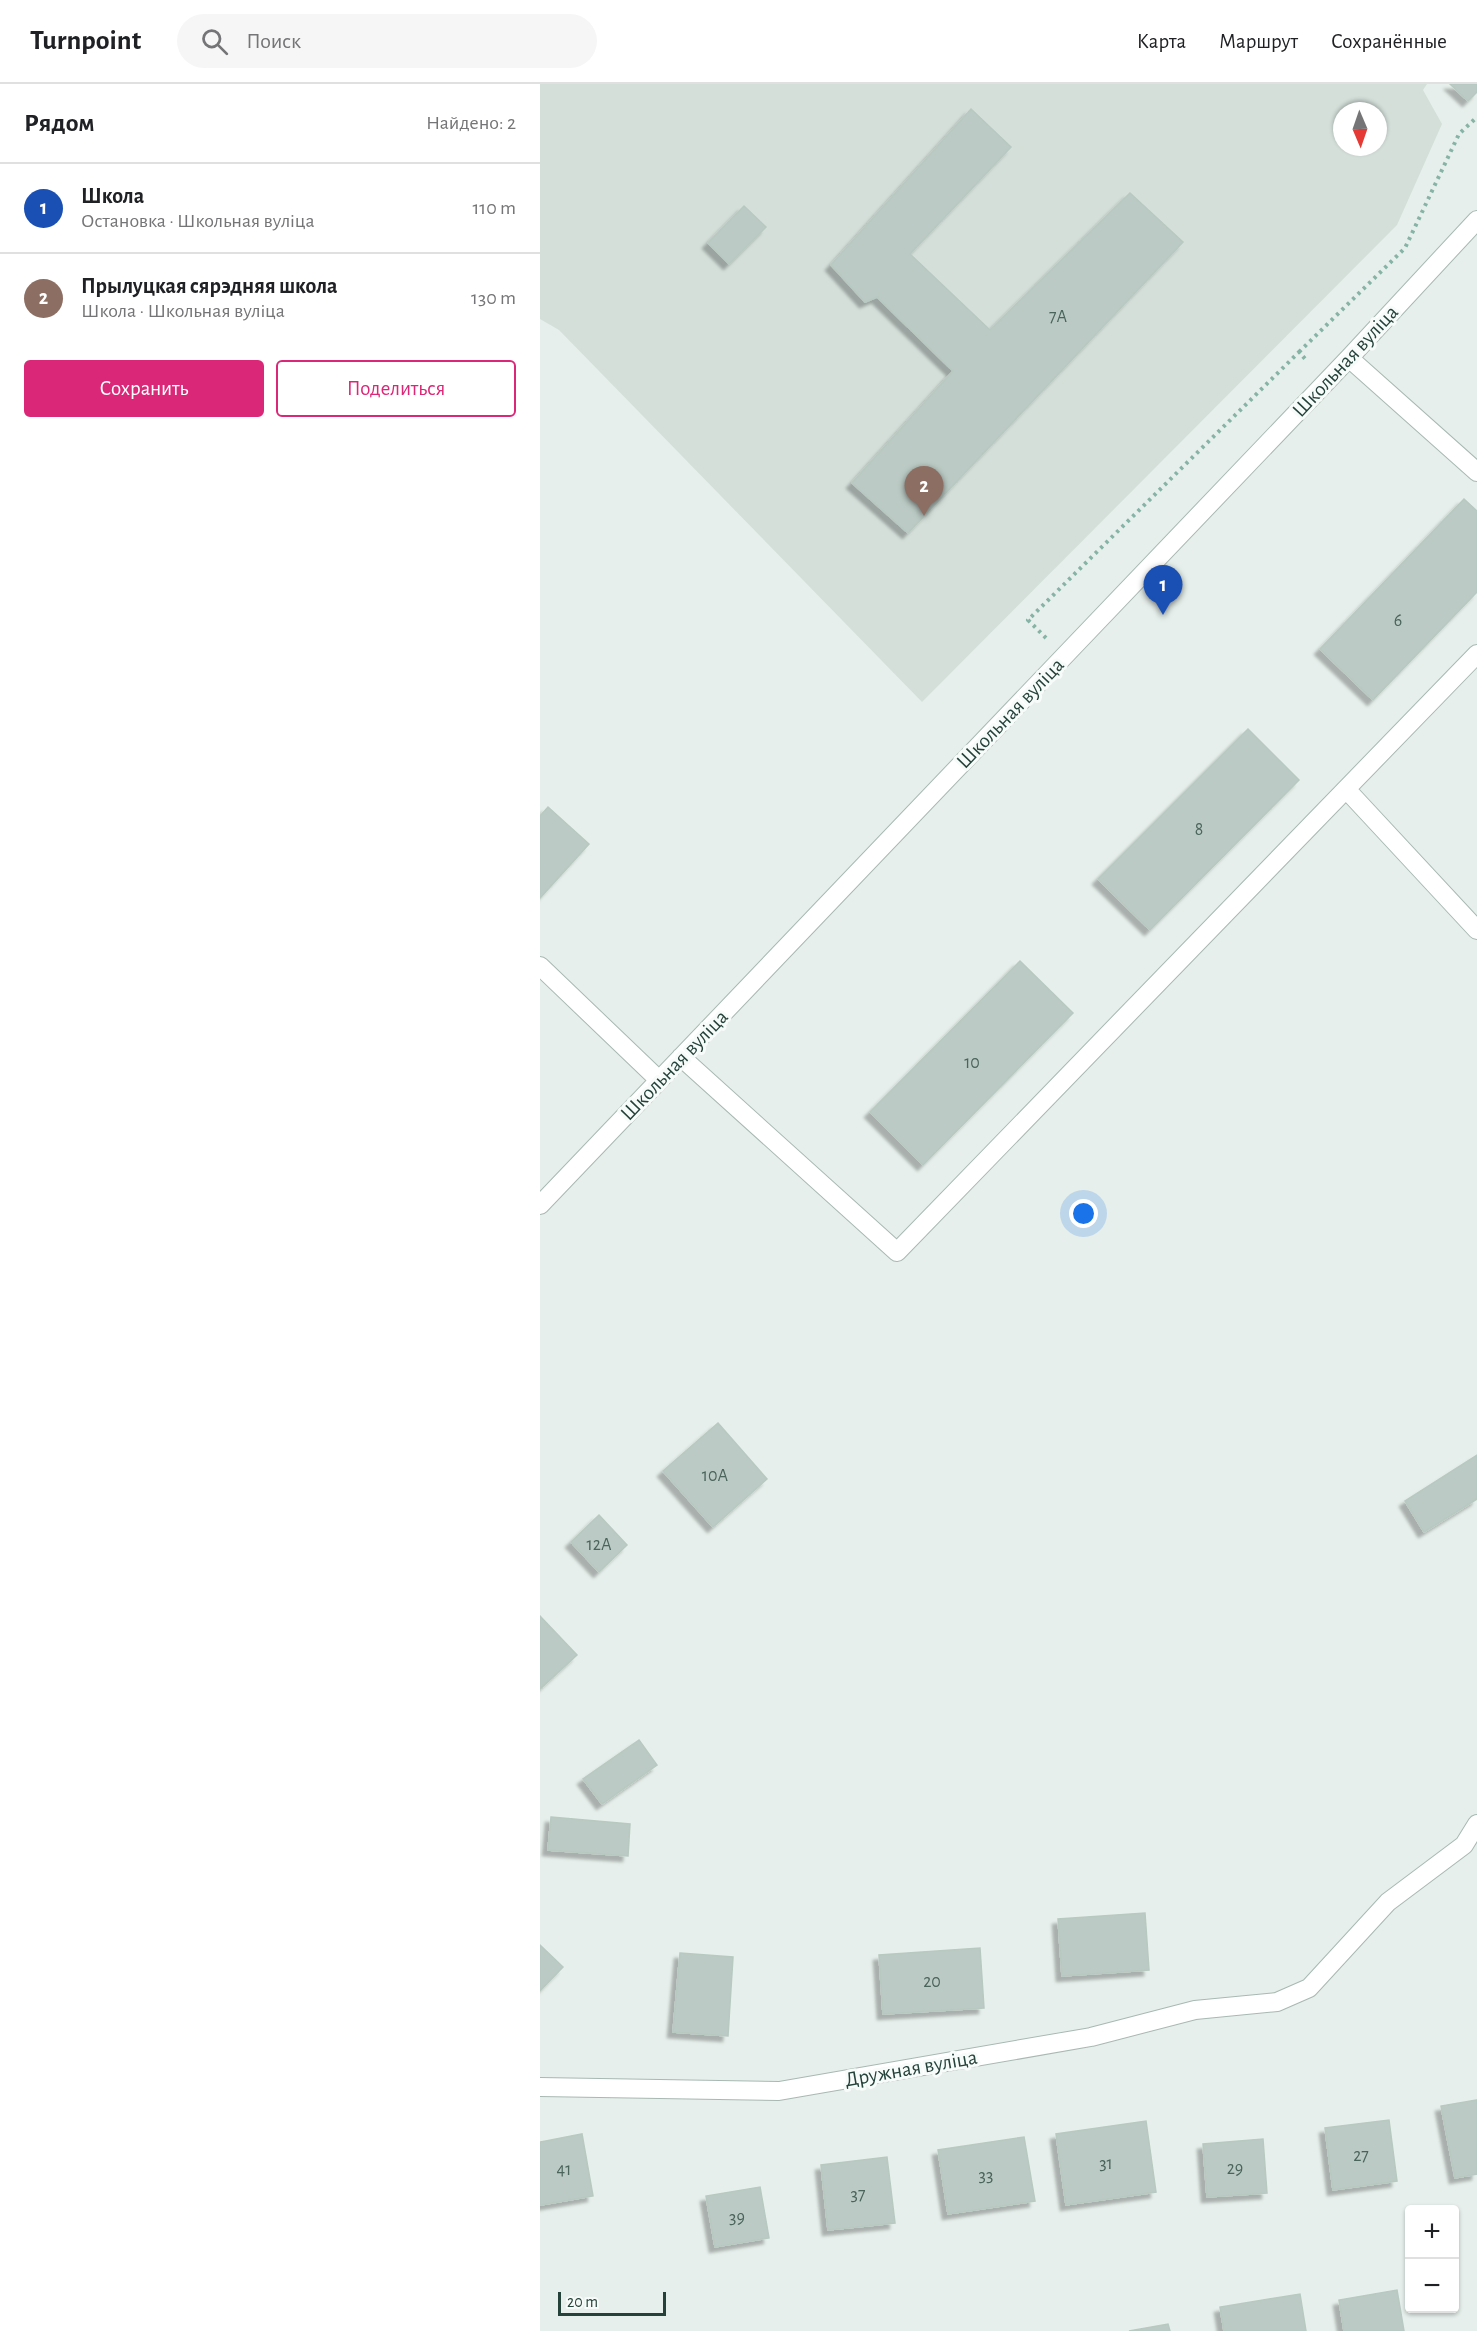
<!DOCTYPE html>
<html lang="ru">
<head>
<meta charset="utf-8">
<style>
  body { margin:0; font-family:"Alegreya Sans",sans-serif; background:#f6f6f6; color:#202124 }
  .controls { position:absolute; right:18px; bottom:18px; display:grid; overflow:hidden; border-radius:6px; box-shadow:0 2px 4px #0004 }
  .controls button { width:54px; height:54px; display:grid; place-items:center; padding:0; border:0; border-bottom:2px solid #e0e0e0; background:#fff; color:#202124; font:30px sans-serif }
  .compass { position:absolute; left:793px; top:18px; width:54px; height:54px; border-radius:50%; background:#fff; box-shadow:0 2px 4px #0004; rotate:178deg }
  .scale { position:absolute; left:18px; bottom:15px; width:108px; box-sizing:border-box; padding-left:6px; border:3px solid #24423a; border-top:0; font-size:16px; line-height:21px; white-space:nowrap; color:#24423a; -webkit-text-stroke:4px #f7fbf9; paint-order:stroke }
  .you { position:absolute; left:544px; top:1130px; width:21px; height:21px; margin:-15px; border:4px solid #fff; border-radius:50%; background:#1a73e8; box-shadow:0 0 0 9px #1a73e833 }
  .badge { display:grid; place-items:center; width:39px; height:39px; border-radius:50%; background:#db2777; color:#fff; font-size:20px; font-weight:700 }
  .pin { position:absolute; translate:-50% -50px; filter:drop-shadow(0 2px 3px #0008) }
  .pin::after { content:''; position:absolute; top:32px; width:21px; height:18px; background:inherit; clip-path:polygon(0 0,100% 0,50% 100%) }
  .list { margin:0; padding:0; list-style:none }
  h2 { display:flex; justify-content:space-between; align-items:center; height:78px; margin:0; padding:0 24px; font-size:26px }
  h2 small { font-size:20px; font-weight:400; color:#757577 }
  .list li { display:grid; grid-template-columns:39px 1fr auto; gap:18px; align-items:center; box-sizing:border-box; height:90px; padding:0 24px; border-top:2px solid #e0e0e0 }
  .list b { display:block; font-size:22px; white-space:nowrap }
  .list p { margin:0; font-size:20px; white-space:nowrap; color:#757577 }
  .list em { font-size:20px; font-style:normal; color:#757577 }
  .actions { display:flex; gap:12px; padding:18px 24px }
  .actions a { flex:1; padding:14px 0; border:2px solid #db2777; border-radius:6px; text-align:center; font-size:21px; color:#db2777 }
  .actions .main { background:#db2777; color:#fff }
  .icon { flex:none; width:33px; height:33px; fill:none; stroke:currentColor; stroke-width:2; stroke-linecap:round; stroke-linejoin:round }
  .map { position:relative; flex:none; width:937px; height:2247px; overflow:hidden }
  header { display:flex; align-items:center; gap:36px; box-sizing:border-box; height:84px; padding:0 30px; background:#fff; border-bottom:2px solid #e0e0e0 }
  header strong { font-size:28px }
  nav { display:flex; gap:33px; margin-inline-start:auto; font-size:21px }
  .search { width:420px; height:54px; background:#f6f6f6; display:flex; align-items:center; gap:15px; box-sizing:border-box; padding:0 21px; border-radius:33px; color:#757577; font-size:22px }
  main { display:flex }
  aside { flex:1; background:#fff }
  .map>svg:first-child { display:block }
</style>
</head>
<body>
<header>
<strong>Turnpoint</strong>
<div class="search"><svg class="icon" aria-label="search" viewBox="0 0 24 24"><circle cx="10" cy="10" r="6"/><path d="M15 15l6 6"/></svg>Поиск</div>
<nav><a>Карта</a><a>Маршрут</a><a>Сохранённые</a></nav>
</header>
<main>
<aside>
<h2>Рядом<small>Найдено: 2</small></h2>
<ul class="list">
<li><span class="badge" style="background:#1a4fb4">1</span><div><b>Школа</b><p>Остановка · Школьная вуліца</p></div><em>110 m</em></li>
<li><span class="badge" style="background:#8d6e63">2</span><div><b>Прылуцкая сярэдняя школа</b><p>Школа · Школьная вуліца</p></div><em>130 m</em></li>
</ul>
<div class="actions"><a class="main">Сохранить</a><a>Поделиться</a></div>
</aside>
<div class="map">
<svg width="937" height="2247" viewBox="0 0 937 2247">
  <defs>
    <filter id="shadow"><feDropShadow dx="-5.5" dy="5.5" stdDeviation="1.5" flood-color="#0004"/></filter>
  </defs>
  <rect width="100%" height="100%" fill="#e6efeb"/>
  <!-- built -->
  <path fill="#d4dfda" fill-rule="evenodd" d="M0,0H887L883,6L902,40L857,141L382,618L19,246L0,235ZM802,27H838V63H802Z"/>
  <!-- building -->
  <path fill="#bbcac4" stroke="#b8c9c2" stroke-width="1.5" filter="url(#shadow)" d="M910,0H937V8L928,17Z
    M431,25L471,63L370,170L450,246L590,109L643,158L368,449L312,399L413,287L337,213L325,218L291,181Z
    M204,122L226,143L189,180L168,159Z
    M924,415L937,427V508L833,616L780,565Z
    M708,645L759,696L610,846L558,795Z
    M8,723L49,760L0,814V732Z
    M480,877L533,929L383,1081L330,1028Z
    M178,1339L227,1395L173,1443L123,1387Z
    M937,1371V1415L884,1448L865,1417Z
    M59,1431L87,1461L59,1488L31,1458Z
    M0,1532L37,1571L0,1605Z
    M99,1656L117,1681L62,1720L43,1695Z
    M11,1733L90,1740L88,1772L8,1766Z
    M605,1829L609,1886L522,1892L518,1835Z
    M0,1861L23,1883L0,1907Z
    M440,1864L444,1924L343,1930L339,1871Z
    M140,1869L193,1873L188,1952L133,1948Z
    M937,2016V2090L915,2094L901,2022Z
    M849,2036L857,2097L793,2106L785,2044Z
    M606,2037L616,2108L526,2121L516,2050Z
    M42,2050L53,2112L0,2121V2058Z
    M484,2053L495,2117L408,2130L398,2066Z
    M723,2055L727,2109L667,2113L663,2060Z
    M347,2073L355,2139L288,2146L281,2081Z
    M220,2103L229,2154L175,2163L166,2112Z
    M857,2206L864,2247H804L799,2216Z
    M760,2210L766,2247H684L680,2223Z
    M628,2240L630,2247H589Z"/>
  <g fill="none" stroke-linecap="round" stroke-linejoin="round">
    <defs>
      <path id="minor" d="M809,274L937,388
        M806,705L937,846
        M0,882L119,996
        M141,973L357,1168L937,570
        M0,1121L809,274L937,136
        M0,2003L239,2007L551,1953L655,1926L737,1918L769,1904L848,1818L924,1761L937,1740"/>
    </defs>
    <!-- minor casing -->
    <use href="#minor" stroke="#a8b8b2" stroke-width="20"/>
    <!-- path -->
    <path stroke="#86b3a5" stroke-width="4" stroke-dasharray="3 4.5" stroke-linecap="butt" d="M759,268L865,164L919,50L937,33
      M506,554L488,536L759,268L767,277"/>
    <!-- minor -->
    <use href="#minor" stroke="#fff" stroke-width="18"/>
  </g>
  <g text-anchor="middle" stroke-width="6" stroke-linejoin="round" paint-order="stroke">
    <!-- number labels -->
    <g font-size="18" fill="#4a645c">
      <text x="518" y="238">7А</text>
      <text x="858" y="542">6</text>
      <text x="659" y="751">8</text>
      <text x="432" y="984">10</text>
      <text x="175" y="1397">10А</text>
      <text x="59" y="1466">12А</text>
      <text x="392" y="1903">20</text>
      <text x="821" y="2077">27</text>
      <text x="566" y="2085">31</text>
      <text x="695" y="2090">29</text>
      <text x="24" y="2091">41</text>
      <text x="446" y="2097">33</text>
      <text x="318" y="2116">37</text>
      <text x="197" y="2139">39</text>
    </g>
    <!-- street labels -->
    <g font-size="21" fill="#24423a" stroke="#f7fbf9">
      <text transform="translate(805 277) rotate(-47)" y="7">Школьная вуліца</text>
      <text transform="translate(470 629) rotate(-46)" y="7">Школьная вуліца</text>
      <text transform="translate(134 981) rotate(-46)" y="7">Школьная вуліца</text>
      <text transform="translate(371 1984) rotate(-10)" y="7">Дружная вуліца</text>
    </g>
  </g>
</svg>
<div class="controls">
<button>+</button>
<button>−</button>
</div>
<svg class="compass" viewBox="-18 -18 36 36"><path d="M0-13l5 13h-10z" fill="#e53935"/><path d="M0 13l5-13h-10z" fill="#757577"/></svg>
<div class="scale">20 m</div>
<div class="you"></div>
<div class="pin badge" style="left:623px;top:531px;background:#1a4fb4">1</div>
<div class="pin badge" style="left:384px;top:432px;background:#8d6e63">2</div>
</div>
</main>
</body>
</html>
